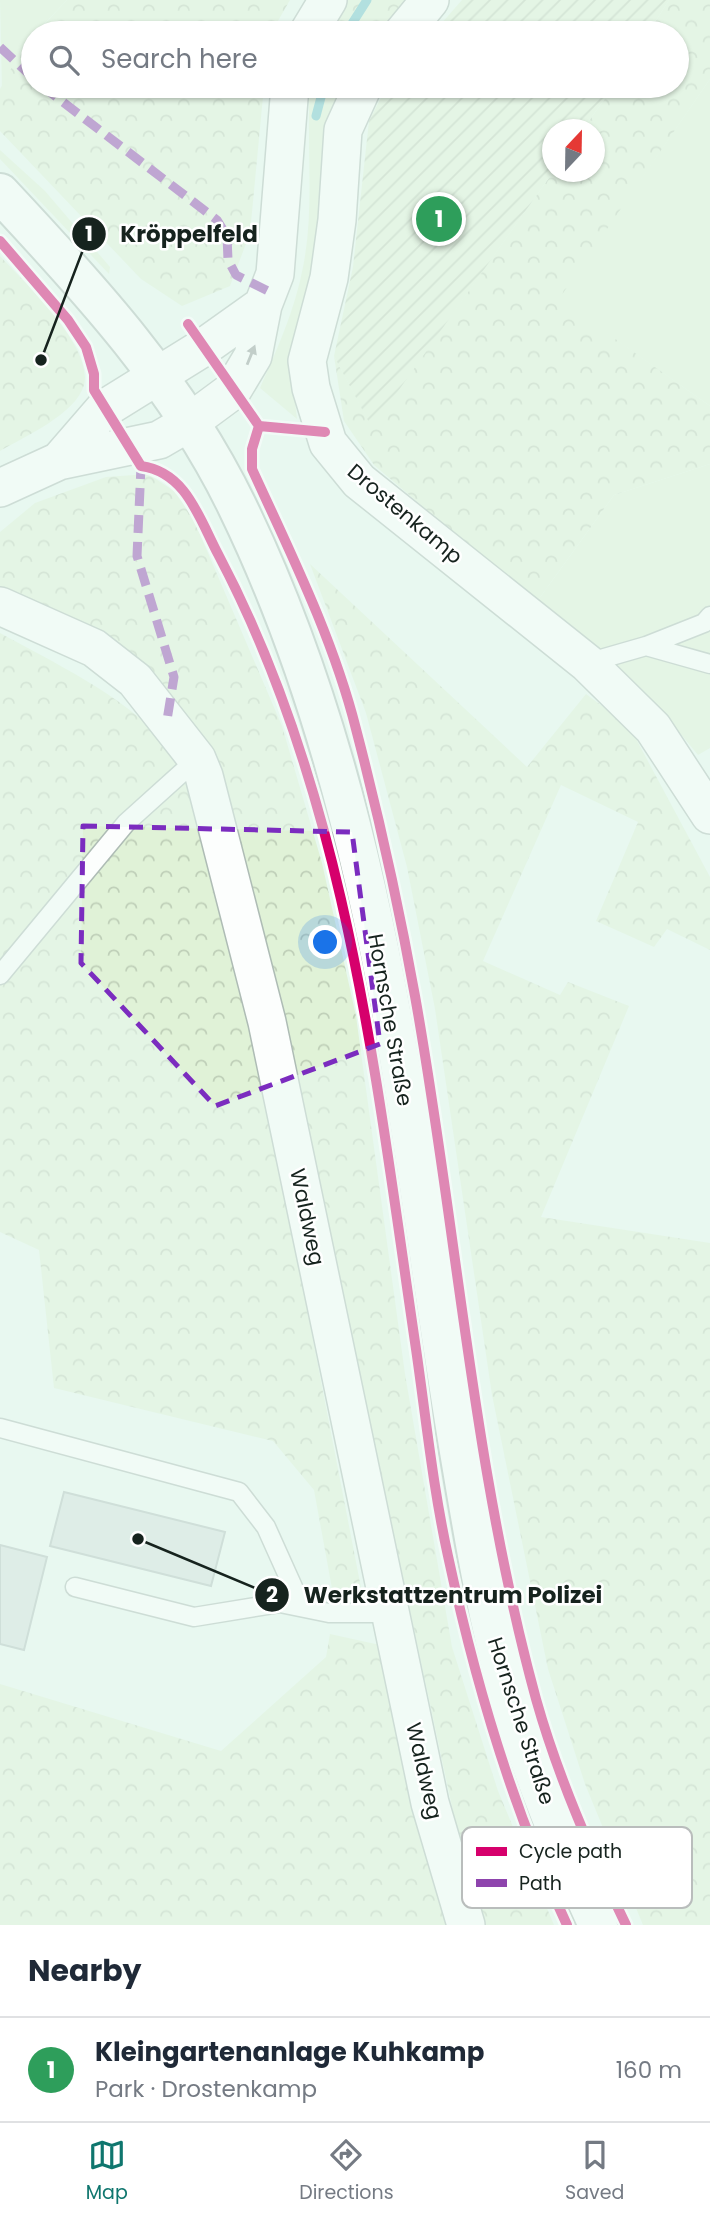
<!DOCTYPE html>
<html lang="en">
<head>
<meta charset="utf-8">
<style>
  body { margin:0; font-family:Poppins,sans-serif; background:#f6f6f7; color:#1f2937 }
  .compass { position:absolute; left:542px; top:119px; width:63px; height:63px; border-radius:50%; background:#fff; box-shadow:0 2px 5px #0004; rotate:22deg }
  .you { position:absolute; left:326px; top:943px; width:24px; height:24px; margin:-18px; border:5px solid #fff; border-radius:50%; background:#1a73e8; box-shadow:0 0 0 10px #1a73e833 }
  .badge { display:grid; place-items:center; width:46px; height:46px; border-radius:50%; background:#0f766e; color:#fff; font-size:23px; font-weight:700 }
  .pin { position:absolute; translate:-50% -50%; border:4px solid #fff; box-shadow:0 2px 7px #0006 }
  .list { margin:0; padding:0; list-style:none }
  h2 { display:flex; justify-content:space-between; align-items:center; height:91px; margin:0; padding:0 28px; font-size:30px }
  h2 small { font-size:23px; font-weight:400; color:#747a83 }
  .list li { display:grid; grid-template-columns:46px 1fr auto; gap:21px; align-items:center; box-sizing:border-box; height:105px; padding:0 28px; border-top:2px solid #e0e1e3 }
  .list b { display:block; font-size:26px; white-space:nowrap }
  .list p { margin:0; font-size:23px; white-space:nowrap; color:#747a83 }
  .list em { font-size:23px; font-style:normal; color:#747a83 }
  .icon { flex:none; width:38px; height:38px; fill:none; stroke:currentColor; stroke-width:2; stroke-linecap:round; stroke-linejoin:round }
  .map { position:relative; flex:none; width:710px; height:1925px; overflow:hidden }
  .search { position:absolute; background:#fff; box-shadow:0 2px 5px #0004; left:21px; right:21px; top:21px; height:77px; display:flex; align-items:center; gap:18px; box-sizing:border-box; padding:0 24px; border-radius:38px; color:#747a83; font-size:26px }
  .sheet { height:196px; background:#fff }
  nav { display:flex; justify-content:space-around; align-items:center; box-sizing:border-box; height:98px; border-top:2px solid #e0e1e3; background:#fff; font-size:19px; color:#747a83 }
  nav a { display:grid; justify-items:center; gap:4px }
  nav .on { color:#0f766e }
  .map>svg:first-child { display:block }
</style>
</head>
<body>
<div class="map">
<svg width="710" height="1925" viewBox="0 0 710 1925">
  <defs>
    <pattern id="forest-crowns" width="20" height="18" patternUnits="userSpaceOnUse" patternTransform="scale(1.75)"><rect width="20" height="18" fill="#e0f2d7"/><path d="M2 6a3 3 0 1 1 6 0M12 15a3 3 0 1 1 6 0" fill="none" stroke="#bfcfb8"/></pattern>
    <pattern id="garden-furrows" width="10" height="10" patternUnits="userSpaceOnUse" patternTransform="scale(1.75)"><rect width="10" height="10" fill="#e0f2d7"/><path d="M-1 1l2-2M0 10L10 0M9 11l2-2" fill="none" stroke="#bfcfb8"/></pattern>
  </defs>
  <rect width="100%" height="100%" fill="#e8f8f0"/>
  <!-- green -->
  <path fill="#e0f2d7" d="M0,0H67L24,45L2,90Z
    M710,79V406L558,299Z
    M310,86H343L293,383L297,419L260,388C277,349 295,310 303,267C315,208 306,146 310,86Z
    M0,150L45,191L110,267L109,274L0,159Z
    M710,464V748L698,755L660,709L536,603L614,495Z"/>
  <!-- forest -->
  <path fill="url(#forest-crowns)" d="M67,0H290L271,33H36Z
    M343,0H411L385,33H325Z
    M669,0H710V79L559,299L710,406V464L614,495L536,603L374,465L344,421L334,356L372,427L553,172H594V130L583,129L614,86H677V33H648Z
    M33,36V86H264L250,233L230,286L182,306L141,279L0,131V89L24,45Z
    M0,256C24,282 94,347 84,385C76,414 24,437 0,451Z
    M148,474L174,491L193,518L282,726L322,863L356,1016L405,1374L452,1647L498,1791L554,1925H486L460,1844L326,1218L193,726L155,676L102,638L0,594V532L35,503L106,477Z
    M310,564L527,767L586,694L613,714L635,737L710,877V950L667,929L654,947L596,921L638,822L561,785L483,961L560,995L568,982L629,1006L541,1217L710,1243V1925H643L585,1784L548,1669L492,1395L435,1009L407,867L366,713Z
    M0,633C49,660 126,697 162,740C176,757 183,777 191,798L252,1025L362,1593L333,1594L314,1490L273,1441L54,1388L39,1250L0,1232Z
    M330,1634L380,1645L434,1886L447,1925H0V1684L221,1751L326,1657Z"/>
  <!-- garden -->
  <path fill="url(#garden-furrows)" d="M462,0H669L648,33H433Z
    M387,86H614L583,129L552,130L553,172L372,428L334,356L353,267L369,121Z"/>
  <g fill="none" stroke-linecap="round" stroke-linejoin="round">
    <!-- stream -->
    <path stroke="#71c3c9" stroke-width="9" d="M346,33L367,0
      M316,116L324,86"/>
  </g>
  <!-- building -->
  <path fill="#d2e1dc" stroke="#b2c0bc" stroke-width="2" d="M64,1492L225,1532L211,1586L50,1546Z
    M0,1545L47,1557L24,1650L0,1644Z"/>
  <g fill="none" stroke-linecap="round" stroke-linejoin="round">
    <defs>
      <path id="service" d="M646,646L710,664
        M587,663L646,646L704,623L710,616
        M0,975L126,823L197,759
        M0,1428L239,1492L266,1527L302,1607
        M75,1587L194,1617L280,1603L329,1613H389"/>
      <path id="minor" d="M308,33L328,0
        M403,33L430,0
        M363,86L343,130L337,220L329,278L307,361L311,388L328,443L359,481L587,663L653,728L710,815
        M59,461L104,409L204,347L263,305
        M0,488L59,461L159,440L190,422L232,391L253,356L263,305L275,274L290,86
        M0,606L94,648L135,680L197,759L204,776L267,1022L430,1803L466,1925"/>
      <path id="secondary" d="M0,193C90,289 179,386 237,506C317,670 364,854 395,1034C420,1178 437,1324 462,1469C475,1546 488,1623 510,1698C532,1775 564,1852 598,1925"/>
    </defs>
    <!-- service casing -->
    <use href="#service" stroke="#aebcb5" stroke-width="21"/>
    <!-- minor casing -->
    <use href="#minor" stroke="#aebcb5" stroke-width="40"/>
    <!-- secondary casing -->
    <use href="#secondary" stroke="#aebcb5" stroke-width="42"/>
    <!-- path -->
    <path stroke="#d7dcda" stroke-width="4.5" stroke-dasharray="3.5 5" stroke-linecap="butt" d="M76,333L86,347L94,376"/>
    <!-- service -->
    <use href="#service" stroke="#fcfefd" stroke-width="18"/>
    <!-- minor -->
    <use href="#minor" stroke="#fcfefd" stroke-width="37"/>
    <!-- secondary -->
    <use href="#secondary" stroke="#fcfefd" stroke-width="38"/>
    <!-- quiet -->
    <path stroke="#8e44ad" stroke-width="9" stroke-dasharray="18 9" stroke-linecap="butt" d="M0,47L33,78
      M42,86L217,220L227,236L228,260L236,275L268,291
      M146,466H141L137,556L174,677L167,720"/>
    <defs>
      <path id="cycleway" d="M0,241L68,320L86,347L94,374V390L141,466C186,472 199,518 218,554C347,798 376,1079 416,1349C426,1418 433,1488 448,1556C475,1682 512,1808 567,1925
        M188,324L259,426L325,432
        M259,426L252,449V469C291,554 333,638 356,729C379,817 399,907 415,996C457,1230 473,1470 536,1699C558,1777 591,1852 626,1925"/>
    </defs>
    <!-- cycleway casing -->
    <use href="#cycleway" stroke="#fff" stroke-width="15"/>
    <!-- cycleway -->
    <use href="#cycleway" stroke="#d6006c" stroke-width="10"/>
  </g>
  <!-- one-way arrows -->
  <defs><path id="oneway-solid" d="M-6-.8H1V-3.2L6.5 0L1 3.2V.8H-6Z" transform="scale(1.75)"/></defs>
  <use fill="#949b99" href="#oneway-solid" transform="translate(251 355) rotate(-68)"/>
  <!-- marked area -->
  <path d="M0 0H710V1925H0ZM83,826L352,832L380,1044L215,1106L81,963Z" fill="#e8f8f0" fill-opacity=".55" fill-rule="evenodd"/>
  <path fill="none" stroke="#7b2cbf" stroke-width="5" stroke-dasharray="14 9" stroke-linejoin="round" d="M83,826L352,832L380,1044L215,1106L81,963Z"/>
  <g text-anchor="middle" stroke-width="5" stroke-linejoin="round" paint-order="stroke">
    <!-- street labels -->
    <g font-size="21" fill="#16231e" stroke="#fff">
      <text transform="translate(405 514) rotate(40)" y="7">Drostenkamp</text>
      <text transform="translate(390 1020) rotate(80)" y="7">Hornsche Straße</text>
      <text transform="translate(307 1217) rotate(78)" y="7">Waldweg</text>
      <text transform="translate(521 1721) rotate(72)" y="7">Hornsche Straße</text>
      <text transform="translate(424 1771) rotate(77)" y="7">Waldweg</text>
    </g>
  </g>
  <!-- legend -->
  <rect x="462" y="1827" width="230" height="81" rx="10" fill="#fff" stroke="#b9bdbc" stroke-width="2"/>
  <rect x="476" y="1847" width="31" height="9" fill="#d6006c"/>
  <rect x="476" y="1879" width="31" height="8" fill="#8e44ad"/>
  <g font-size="19" fill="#16231e">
    <text x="519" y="1858">Cycle path</text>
    <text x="519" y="1890">Path</text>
  </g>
  <!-- callouts -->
  <path fill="none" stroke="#16231e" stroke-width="2.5" d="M41 360L89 234M138 1539L272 1595"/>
  <g fill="#16231e" stroke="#fff" stroke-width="2.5">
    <circle cx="41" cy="360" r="7"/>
    <circle cx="138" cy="1539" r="7"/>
    <circle cx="89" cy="234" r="18"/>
    <circle cx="272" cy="1595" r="18"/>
  </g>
  <g font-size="21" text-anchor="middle" font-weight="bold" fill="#fff">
    <text x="89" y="241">1</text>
    <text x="272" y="1602">2</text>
  </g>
  <g font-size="23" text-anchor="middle" font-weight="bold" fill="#16231e" stroke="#fff" stroke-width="5" stroke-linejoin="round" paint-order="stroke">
    <text x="189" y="242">Kröppelfeld</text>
    <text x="453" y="1603">Werkstattzentrum Polizei</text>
  </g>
</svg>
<svg class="compass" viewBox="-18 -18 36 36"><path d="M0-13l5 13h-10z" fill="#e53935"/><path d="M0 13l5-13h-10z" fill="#747a83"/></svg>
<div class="you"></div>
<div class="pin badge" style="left:439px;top:219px;background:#2e9e5b">1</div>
<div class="search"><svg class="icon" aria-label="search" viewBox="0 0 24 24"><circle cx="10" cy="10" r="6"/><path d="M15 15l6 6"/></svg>Search here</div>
</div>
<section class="sheet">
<h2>Nearby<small></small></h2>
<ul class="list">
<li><span class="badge" style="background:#2e9e5b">1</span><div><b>Kleingartenanlage Kuhkamp</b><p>Park · Drostenkamp</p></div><em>160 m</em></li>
</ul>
</section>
<nav>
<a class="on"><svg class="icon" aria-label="map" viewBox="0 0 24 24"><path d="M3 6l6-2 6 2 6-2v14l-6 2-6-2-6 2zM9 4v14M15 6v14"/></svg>Map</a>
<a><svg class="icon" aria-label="directions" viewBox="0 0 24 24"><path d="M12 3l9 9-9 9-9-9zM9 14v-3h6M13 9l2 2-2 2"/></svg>Directions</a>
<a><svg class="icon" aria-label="saved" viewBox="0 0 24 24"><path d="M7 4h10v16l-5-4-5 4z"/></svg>Saved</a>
</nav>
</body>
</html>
